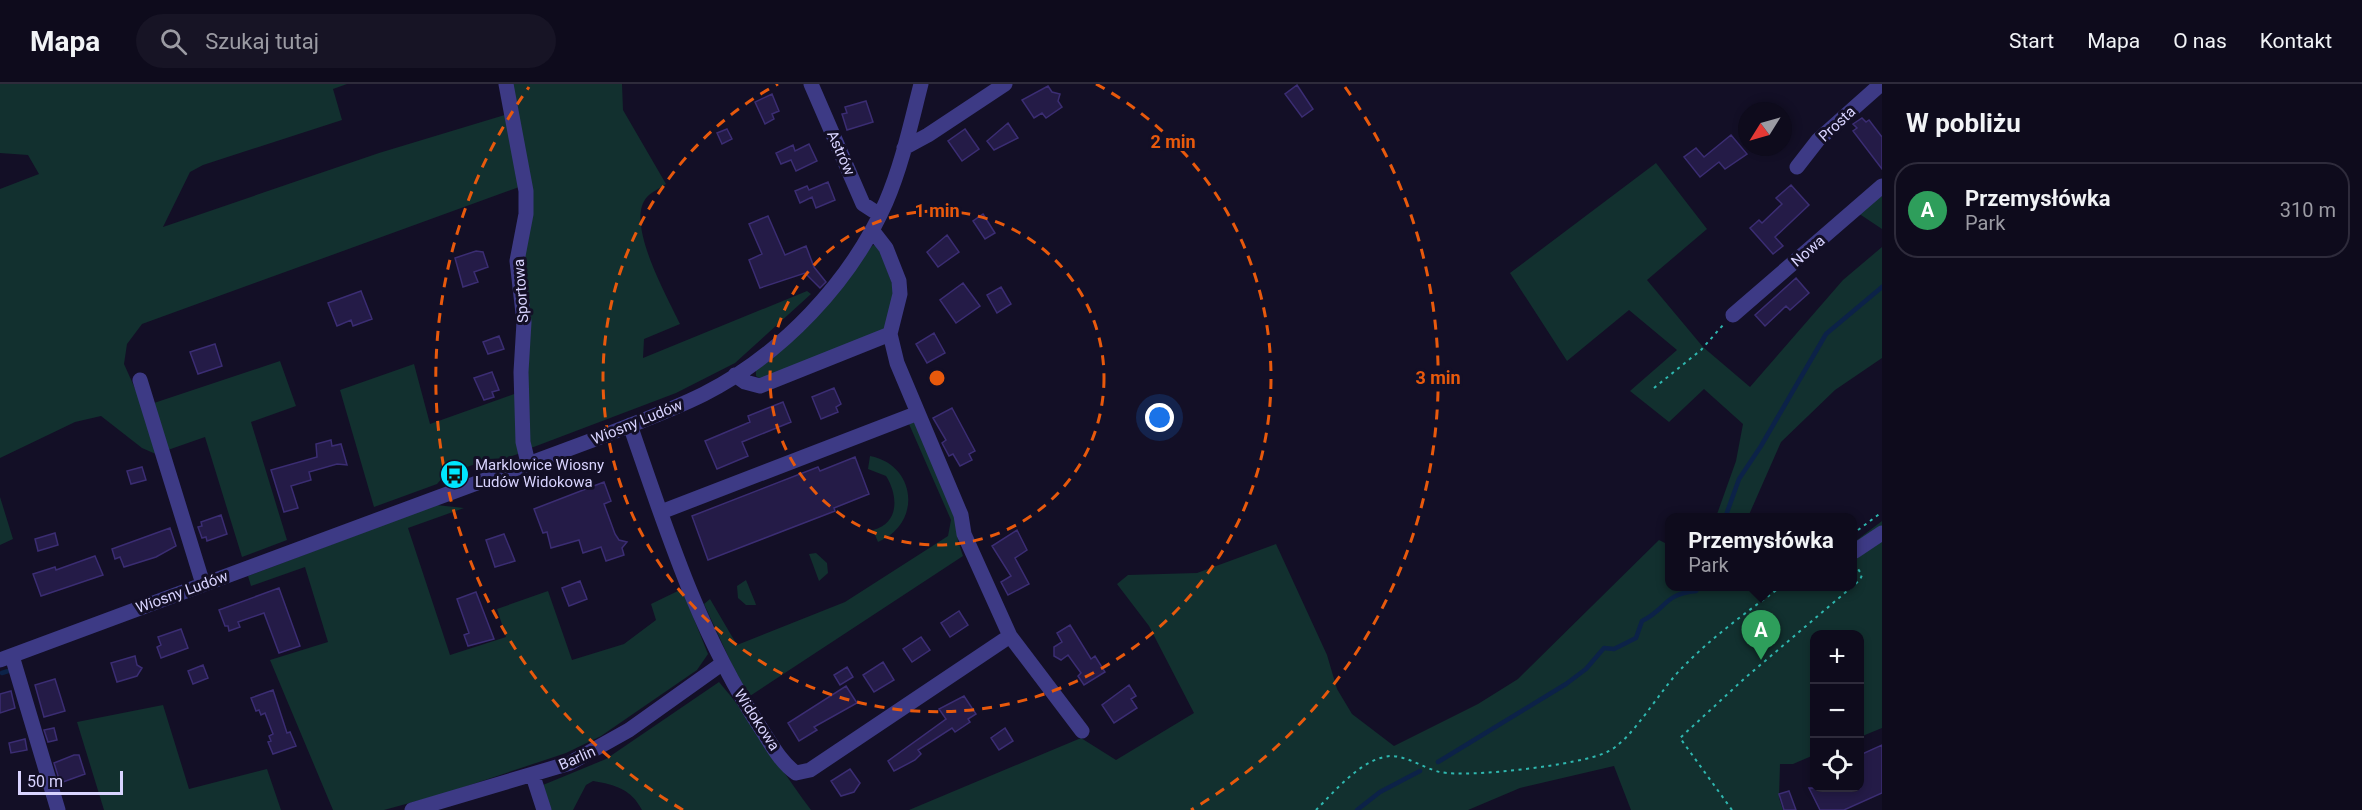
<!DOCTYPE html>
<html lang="pl">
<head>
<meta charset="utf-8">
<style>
  body { margin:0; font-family:Roboto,sans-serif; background:#171425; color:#f1f3f6 }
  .controls { position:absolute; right:18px; bottom:18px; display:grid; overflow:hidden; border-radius:12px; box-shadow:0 3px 9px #0003 }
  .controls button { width:54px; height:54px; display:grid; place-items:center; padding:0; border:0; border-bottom:2px solid #2e2b3b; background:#0e0b1c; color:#f1f3f6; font:30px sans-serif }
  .compass { position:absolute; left:1738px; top:18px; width:54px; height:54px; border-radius:50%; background:#0e0b1c; box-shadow:0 3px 9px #0003; rotate:233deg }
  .scale { position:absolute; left:18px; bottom:15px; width:105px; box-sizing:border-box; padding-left:6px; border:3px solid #d9d4ff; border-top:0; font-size:16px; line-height:21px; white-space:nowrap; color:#d9d4ff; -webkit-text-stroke:4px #130f26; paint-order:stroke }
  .you { position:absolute; left:1160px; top:334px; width:21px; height:21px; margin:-15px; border:4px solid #fff; border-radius:50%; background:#1a73e8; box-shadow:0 0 0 9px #1a73e833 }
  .badge { display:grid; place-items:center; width:39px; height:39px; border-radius:50%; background:#00e5ff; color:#fff; font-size:20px; font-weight:700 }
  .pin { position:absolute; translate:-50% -50px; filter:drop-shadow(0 2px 3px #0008) }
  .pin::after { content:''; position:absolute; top:32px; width:21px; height:18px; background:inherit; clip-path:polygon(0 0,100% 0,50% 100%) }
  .popup { position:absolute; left:1665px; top:429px; width:192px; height:78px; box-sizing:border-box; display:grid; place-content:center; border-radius:12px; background:#0e0b1c; filter:drop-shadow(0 2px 4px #0005); font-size:20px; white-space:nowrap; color:#9b9ba3 }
  .popup b { font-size:22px; color:#f1f3f6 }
  .popup::after { content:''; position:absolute; left:50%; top:100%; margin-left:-12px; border:12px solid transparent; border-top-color:#0e0b1c }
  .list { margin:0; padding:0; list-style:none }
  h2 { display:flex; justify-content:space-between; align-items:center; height:78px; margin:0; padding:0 24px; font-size:26px }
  h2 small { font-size:20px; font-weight:400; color:#9b9ba3 }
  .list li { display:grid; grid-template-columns:39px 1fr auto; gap:18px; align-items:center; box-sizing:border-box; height:96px; margin:0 12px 12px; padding:0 12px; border:2px solid #2e2b3b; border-radius:24px }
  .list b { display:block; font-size:22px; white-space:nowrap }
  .list p { margin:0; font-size:20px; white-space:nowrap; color:#9b9ba3 }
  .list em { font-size:20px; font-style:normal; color:#9b9ba3 }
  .icon { flex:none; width:33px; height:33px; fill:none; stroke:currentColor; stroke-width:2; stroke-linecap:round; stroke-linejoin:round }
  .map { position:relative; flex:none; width:1882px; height:726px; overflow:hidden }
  header { display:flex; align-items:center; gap:36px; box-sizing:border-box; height:84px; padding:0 30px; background:#0e0b1c; border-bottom:2px solid #2e2b3b }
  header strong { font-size:28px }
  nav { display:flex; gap:33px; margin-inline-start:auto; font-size:21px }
  .search { width:420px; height:54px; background:#171425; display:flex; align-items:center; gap:15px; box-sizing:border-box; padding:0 21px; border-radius:33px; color:#9b9ba3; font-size:22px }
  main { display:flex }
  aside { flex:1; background:#0e0b1c }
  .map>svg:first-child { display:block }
</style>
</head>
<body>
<header>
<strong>Mapa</strong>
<div class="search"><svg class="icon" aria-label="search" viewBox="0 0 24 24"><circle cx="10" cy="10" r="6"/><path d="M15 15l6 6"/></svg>Szukaj tutaj</div>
<nav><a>Start</a><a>Mapa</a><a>O nas</a><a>Kontakt</a></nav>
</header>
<main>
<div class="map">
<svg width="1882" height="726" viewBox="0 0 1882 726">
  <rect width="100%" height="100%" fill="#130f26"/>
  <!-- green -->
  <path fill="#12302f" d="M0,0H347L333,5L342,36L203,81L190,88L163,143L379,69L508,30L522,102L142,240L127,260L124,280L146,329L158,371L142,364L101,332L75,338L0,374V105L39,90L28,71L0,69Z
    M511,0H622L623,26L666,100C661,104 651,108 647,113C624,138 668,214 680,240L644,255L643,274L807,207L811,210L735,279L676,309L531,364L527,332L523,176L529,152Z
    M1656,79L1707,145L1647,196L1703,263L1750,303L1843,196L1882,163V274L1835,306L1781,358L1748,433H1716L1736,377L1743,340L1704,305L1669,338L1630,307L1677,266L1629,226L1567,277L1510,189Z
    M1882,107V145L1858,129Z
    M873,161L878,162L896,210L886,247L761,295L756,292V285Z
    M280,277L296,322L251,338L287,456L242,473L205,353L165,367L151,320Z
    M414,280L430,340L517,309L521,369L506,374L489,375L445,391L437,400L374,423L340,306Z
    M917,337L955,429L958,457L963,472L750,612L740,598L704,520L710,515L737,561L845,518L948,452L951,436L909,340Z
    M870,372C917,381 922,440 878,458L873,446C900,439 898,411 886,392L868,385Z
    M0,413L13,455L0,461Z
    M436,421L464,424L408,444L450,571L506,553L497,525L548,507L572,576L624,560L656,536L651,520L682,505L708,570L697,586L601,652L566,669L446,709L384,726H333L270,576L328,558L305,483L251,502L248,492Z
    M1882,437V644L1860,653V550H1814V671L1793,680H1780L1779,714L1783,726H1631L1614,682L1520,704L1468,726H909L1081,654L1116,676L1194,629L1149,542L1117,500L1128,491L1197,489L1276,460L1327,571L1337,605L1352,630L1394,662L1478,620L1518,595L1659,456L1669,461L1670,502H1852L1853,459Z
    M816,469L827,479L828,489L819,497L809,470Z
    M746,496L755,518L756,521H746L738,514L737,502Z
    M719,598C753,637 779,684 811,726H642C631,705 616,701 593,697L586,701L573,726H551L543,701L606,675Z
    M163,621L189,705L267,685L281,726H104L77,638Z"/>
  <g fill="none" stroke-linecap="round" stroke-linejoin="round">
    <!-- stream -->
    <path stroke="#0c2248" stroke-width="4.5" d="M1725,434L1739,395L1761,362L1826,250L1882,203
      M2,589L8,587
      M1438,678L1566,600L1586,585L1604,564L1614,565L1636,554L1642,537C1667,525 1663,510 1696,507L1699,502
      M1357,726L1380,708L1420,687"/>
  </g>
  <!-- building -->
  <path fill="#241b47" stroke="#3b2d73" stroke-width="1.5" d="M1297,1L1313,25L1302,33L1285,10Z
    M1048,2L1052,8L1060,10L1058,17L1062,23L1046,34L1042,29L1034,34L1022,16Z
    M772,10L779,27L772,30L774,35L765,40L755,18Z
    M866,17L873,38L847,46L842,30L847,29L845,23Z
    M1862,34L1866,38L1869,36L1882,53V85L1853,47L1857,44L1853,40Z
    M1008,39L1018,54L994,66L987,57Z
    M727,45L732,55L722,60L717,49Z
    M965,45L979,65L962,77L948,57Z
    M1731,51L1747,70L1725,85L1719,78L1700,93L1684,73L1696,64L1704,73Z
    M809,60L817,77L796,87L791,76L781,80L776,69L793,61L795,67Z
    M828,98L835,116L816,124L812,113L800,119L795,107L807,102L809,106Z
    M1791,101L1809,121L1775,153L1783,162L1773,170L1750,144L1759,136L1762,139L1782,120L1776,114Z
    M983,130L995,149L985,155L973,137Z
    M768,132L785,171L806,162L814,183L826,198L820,204L805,189L760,204L749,176L762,170L749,140Z
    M947,151L959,168L938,183L927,168Z
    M476,167L483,168L488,183L474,188L478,198L463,203L455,174Z
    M1796,194L1809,209L1790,226L1786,222L1765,242L1755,231Z
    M963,199L980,222L956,239L940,216Z
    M1001,203L1011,220L997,229L987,211Z
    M361,207L372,235L353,242L351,236L337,242L328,219Z
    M934,249L945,269L927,279L916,260Z
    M499,252L504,265L488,270L483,258Z
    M215,260L222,282L198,290L190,268Z
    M492,288L499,306L492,308L494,313L484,316L474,294Z
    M834,304L841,320L836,323L838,328L821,335L812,313Z
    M783,318L791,338L742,358L748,372L717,385L705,357L750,338L748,332Z
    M952,324L975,367L969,370L972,376L960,382L953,370L949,372L942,359L946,356L933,334Z
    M331,356L332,362L341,360L347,381L337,380L309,388L311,396L291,402L298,424L284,428L271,386L317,373L316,360Z
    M855,373L869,410L834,424L835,427L708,476L692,432L818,383L820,387Z
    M142,383L146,396L131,400L127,387Z
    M604,398L611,417L604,420L615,450L619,456L627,458L622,464L624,471L606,477L601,463L583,469L579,456L551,464L547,448L543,449L534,425Z
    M221,431L227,450L207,457L206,453L202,454L198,443L202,442L201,438Z
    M170,444L176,462L156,473L124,483L120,473L115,475L112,465Z
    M1017,446L1027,466L1015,474L1029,500L1008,511L1001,498L1011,492L992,462Z
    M55,449L58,461L38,467L35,455Z
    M504,450L515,477L495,483L486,456Z
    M95,472L103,491L41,512L33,490L55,483L56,486Z
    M580,497L587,515L569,522L562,504Z
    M279,504L300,562L279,569L264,529L238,538L240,543L229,547L228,542H225L219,526Z
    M476,508L494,555L468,562L464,551L469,549L457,515Z
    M959,527L968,541L950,553L941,539Z
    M1070,541L1091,575L1095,572L1105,588L1084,601L1078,592L1081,589L1068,571L1061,576L1054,572V563L1062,558L1057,549Z
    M181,545L188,564L161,574L157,563L161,561L158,553Z
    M921,553L930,566L912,578L903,565Z
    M135,572L137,581L142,584L137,592L117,598L111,579Z
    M883,578L894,596L874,608L863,591Z
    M203,581L208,594L193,600L188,587Z
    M847,583L853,593L840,601L834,591Z
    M55,595L65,627L44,633L35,601Z
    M1129,601L1136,612L1131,615L1137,624L1114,639L1102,621Z
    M846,602L857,619L814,643L817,646L799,657L788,639Z
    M273,606L287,649L290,648L296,662L273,670L268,658L271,657L269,652L273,650L265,629L261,631L259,626L256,627L251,614Z
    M11,607L15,624L0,629V610Z
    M964,612L976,630L968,635L970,638L955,648L952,644L918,666L921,670L915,676L894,687L888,677L946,635L939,625Z
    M54,644L57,656L48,658L44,646Z
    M1005,644L1013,657L999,666L991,654Z
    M25,655L27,666L11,669L9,659Z
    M1882,661V709L1844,726H1820L1809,704H1860V671Z
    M74,671H79L85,690L63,698L62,694L59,695L54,679Z
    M850,685L860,699L854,708L841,712L831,697Z
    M1789,707L1796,726H1784L1779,710Z"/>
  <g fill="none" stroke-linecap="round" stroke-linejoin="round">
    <!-- path -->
    <path stroke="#2fb8b0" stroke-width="2" stroke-dasharray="3 4.5" stroke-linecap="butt" d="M1654,304L1701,266L1723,241
      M1858,446L1882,428
      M1316,726C1334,708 1358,679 1384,673C1402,668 1422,684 1440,688C1468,694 1581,681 1607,668C1632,657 1661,604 1683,583C1712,553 1748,527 1782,502
      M1732,726L1680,654L1745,594L1860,496L1862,491L1856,482"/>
    <!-- minor -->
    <path stroke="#3d3a85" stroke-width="15" d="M506,0L526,107V130L517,177L524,238L521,288L523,358L528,379
      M811,0L863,120L880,131
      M904,64L928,51L1005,0
      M1797,83L1818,56L1881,0
      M872,146L886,164L899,197L900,210L890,250L897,279L961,431L964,450L1010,552L1082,647
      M1733,231L1882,102
      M735,291L745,298L760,302L890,250
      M140,296L203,500
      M630,341C666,445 699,550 760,643C770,658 780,678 796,689L810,686L1010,552
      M661,428L918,329
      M1855,467L1882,449
      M12,572L58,726
      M0,576L598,354C633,340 670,327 704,310C781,271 851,198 886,118C902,81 911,39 921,0
      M533,692L544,726
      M412,726L570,679L629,646L723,579"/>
  </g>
  <!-- distance rings -->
  <g fill="none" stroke="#e8590c" stroke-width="3" stroke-dasharray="10 8">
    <circle cx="937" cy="294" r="167"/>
    <path d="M1096 0A334 334 0 1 1 778 0"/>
    <path d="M683 726A501 501 0 0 1 529 3M1345 3A501 501 0 0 1 1191 726"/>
  </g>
  <!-- icons -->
  <defs>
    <symbol id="bus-disc" viewBox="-11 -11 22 22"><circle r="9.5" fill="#00e5ff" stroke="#130f26"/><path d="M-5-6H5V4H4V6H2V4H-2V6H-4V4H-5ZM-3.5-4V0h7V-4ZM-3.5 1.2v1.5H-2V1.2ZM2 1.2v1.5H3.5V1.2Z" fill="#111"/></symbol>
  </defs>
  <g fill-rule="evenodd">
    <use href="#bus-disc" x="438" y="374" width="33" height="33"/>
  </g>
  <g text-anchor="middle" stroke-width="6" stroke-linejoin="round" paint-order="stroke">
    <!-- street labels -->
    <g font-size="15" fill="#d9d4ff" stroke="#130f26">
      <text transform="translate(1837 40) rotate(-43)" y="5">Prosta</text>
      <text transform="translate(841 69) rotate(66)" y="5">Astrów</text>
      <text transform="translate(1808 167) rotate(-41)" y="5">Nowa</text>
      <text transform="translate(521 207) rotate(-94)" y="5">Sportowa</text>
      <text transform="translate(637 338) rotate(-22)" y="5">Wiosny Ludów</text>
      <text transform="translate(182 508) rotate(-20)" y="5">Wiosny Ludów</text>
      <text transform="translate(757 636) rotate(57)" y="5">Widokowa</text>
      <text transform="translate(577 674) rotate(-24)" y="5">Barlin</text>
    </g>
    <!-- poi labels -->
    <g font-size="15" fill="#d9d4ff" stroke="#130f26" text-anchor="start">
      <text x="475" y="386">Marklowice Wiosny<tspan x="475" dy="17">Ludów Widokowa</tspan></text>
    </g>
  </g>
  <circle cx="937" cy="294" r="9" fill="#e8590c" stroke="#130f26" stroke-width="3"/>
  <g font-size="18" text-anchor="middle" font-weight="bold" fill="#e8590c" stroke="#130f26" stroke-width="6" stroke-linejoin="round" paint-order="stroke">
    <text x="1173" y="64">2 min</text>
    <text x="937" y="133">1 min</text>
    <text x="1438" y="300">3 min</text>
  </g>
</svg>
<div class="controls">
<button>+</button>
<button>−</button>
<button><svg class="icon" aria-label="locate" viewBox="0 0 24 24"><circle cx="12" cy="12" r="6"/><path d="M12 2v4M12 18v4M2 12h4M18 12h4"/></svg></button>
</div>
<svg class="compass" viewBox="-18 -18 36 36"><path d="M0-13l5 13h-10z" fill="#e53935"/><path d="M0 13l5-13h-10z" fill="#9b9ba3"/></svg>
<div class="scale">50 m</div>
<div class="you"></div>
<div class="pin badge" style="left:1761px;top:576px;background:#2e9e5b">A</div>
<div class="popup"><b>Przemysłówka</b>Park</div>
</div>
<aside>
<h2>W pobliżu<small></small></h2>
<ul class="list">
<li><span class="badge" style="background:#2e9e5b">A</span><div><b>Przemysłówka</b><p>Park</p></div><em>310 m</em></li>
</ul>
</aside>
</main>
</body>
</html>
